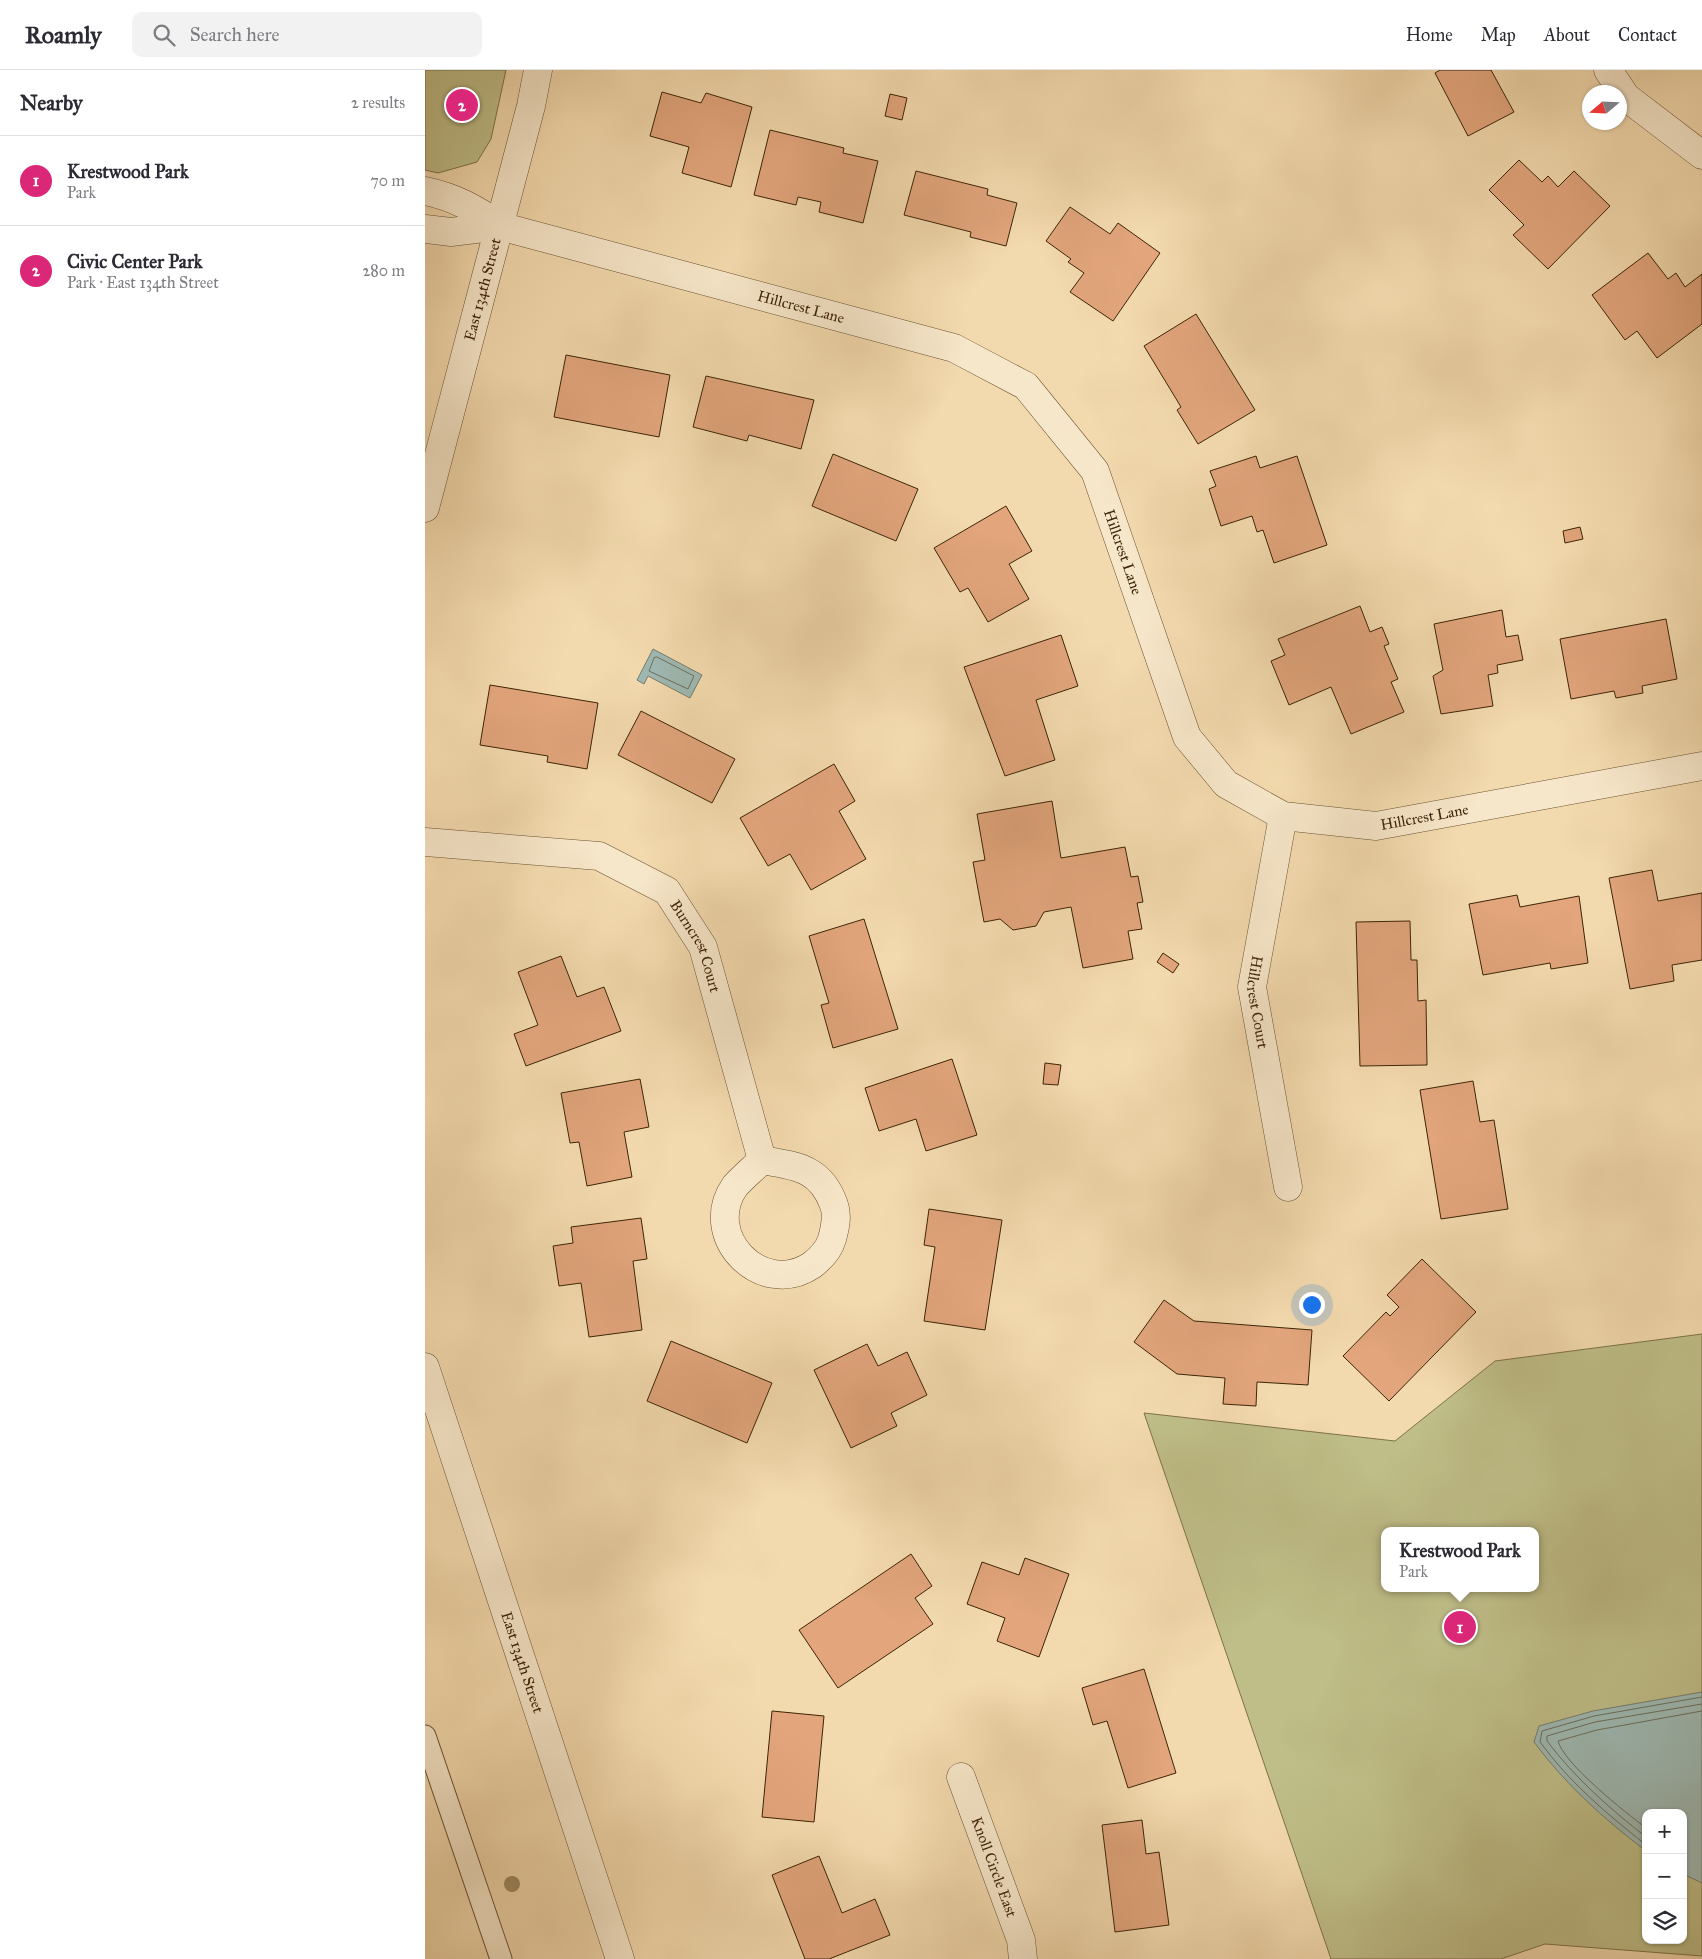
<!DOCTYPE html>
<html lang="en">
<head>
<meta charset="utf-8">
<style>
  body { margin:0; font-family:"IM FELL Great Primer",serif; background:#f2f2f3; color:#2b2b33 }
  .controls { position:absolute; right:15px; bottom:15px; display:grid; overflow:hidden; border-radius:10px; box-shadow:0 1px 4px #0004 }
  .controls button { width:45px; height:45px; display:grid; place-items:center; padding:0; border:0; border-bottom:1px solid #e1e1e2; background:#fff; color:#2b2b33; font:25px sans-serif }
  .compass { position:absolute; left:1157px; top:15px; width:45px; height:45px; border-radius:50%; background:#fff; box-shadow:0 1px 4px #0004; rotate:251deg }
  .you { position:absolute; left:886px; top:1234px; width:18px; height:18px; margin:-12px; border:4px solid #fff; border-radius:50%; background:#1a73e8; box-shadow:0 0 0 8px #1a73e833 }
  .badge { display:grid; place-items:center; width:32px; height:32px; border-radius:50%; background:#db2777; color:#fff; font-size:16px; font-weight:700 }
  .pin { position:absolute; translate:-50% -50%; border:2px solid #fff; box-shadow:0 1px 5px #0006 }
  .popup { position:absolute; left:956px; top:1457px; width:158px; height:65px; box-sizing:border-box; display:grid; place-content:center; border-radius:10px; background:#fff; filter:drop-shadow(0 1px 4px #0005); font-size:16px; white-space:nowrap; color:#7c7c81 }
  .popup b { font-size:19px; color:#2b2b33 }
  .popup::after { content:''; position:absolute; left:50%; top:100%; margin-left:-10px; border:10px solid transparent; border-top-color:#fff }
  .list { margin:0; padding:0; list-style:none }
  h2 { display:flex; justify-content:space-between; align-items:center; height:65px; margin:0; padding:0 20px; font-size:21px }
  h2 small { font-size:16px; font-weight:400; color:#7c7c81 }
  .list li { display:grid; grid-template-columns:32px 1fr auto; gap:15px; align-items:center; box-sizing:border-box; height:90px; padding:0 20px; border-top:1px solid #e1e1e2 }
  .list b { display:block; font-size:19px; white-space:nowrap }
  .list p { margin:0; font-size:16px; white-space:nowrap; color:#7c7c81 }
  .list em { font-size:16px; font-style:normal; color:#7c7c81 }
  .icon { flex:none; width:28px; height:28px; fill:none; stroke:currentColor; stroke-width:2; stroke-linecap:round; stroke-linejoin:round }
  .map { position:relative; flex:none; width:1277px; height:1889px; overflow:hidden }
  header { display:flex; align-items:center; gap:30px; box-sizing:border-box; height:70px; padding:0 25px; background:#fff; border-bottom:1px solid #e1e1e2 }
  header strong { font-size:24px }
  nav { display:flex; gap:28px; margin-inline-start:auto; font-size:18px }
  .search { width:350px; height:45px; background:#f2f2f3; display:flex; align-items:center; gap:12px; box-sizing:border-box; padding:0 18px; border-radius:10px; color:#7c7c81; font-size:19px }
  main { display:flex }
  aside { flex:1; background:#fff }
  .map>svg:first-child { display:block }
</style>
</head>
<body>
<header>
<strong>Roamly</strong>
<div class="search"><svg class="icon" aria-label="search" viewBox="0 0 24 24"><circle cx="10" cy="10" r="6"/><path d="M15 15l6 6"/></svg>Search here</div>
<nav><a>Home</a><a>Map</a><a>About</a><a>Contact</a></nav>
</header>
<main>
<aside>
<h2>Nearby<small>2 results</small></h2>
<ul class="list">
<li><span class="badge">1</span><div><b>Krestwood Park</b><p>Park</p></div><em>70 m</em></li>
<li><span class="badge">2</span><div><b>Civic Center Park</b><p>Park · East 134th Street</p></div><em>280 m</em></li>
</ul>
</aside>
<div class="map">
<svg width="1277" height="1889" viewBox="0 0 1277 1889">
  <rect width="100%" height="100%" fill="#f3daae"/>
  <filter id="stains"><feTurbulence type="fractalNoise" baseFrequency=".004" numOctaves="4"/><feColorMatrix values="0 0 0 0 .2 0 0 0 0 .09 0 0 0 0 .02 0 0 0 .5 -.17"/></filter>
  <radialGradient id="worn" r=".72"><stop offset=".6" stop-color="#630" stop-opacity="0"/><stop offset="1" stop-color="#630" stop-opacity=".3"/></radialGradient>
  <!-- green -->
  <path fill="#bfbe88" stroke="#7e7147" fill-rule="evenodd" d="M0,0H81L66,69L52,92L13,103L0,100Z
    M1277,1264V1886L1120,1874L1076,1889H906L719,1343L970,1371L1070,1291ZM960,1461H1110V1518H960ZM1221,1743H1258V1870H1221Z"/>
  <!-- water -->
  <path fill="#9eb9b3" stroke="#777d6e" d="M228,579L277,605L265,628L223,606L219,614L212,610Z
    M1277,1622V1813L1258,1804V1743H1221V1781C1179,1749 1141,1715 1109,1672L1114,1656L1168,1641Z"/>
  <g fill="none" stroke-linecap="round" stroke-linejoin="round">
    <!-- shore -->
    <path stroke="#6e6e5c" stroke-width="1" d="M232,587L269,606L263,619L224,601L229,588Z
      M1221,1758C1200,1742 1139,1694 1133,1671L1172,1660L1277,1641
      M1221,1767C1184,1738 1150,1708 1122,1671V1666L1170,1652L1277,1634
      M1221,1775C1182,1744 1144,1712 1115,1672L1117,1661L1169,1646L1277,1627"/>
  </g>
  <!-- building -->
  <path fill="#e2a57c" stroke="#3d2406" d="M1015,0H1066L1089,42L1043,66L1010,3Z
    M237,22L276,33L281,23L327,37L306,117L257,103L264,77L225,66Z
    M465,24L482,28L477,50L460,46Z
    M345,60L419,78L418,83L453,91L438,153L394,142L396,132L373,127L371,135L329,125Z
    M1094,90L1117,112L1123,106L1133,117L1149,101L1185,136L1123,199L1088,165L1099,155L1064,120Z
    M491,101L563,119L562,125L592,133L581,176L545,167L546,162L479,145Z
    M645,137L685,164L693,153L735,183L688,251L645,222L659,203L643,192L646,189L621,171Z
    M1223,183L1243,209L1251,203L1260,217L1277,204V254L1232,288L1212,261L1200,270L1167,225Z
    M771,244L830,340L773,374L752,340L756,337L719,276Z
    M141,285L245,305L234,367L129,347Z
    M281,306L389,330L376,379L324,365L322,371L268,357Z
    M408,384L493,419L471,471L387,436Z
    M831,386L835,398L872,386L902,475L849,493L838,460L832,462L827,446L796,456L784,419L791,416L785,401Z
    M581,436L607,481L584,494L604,529L563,552L543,518L535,522L509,478Z
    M1155,457L1158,469L1140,473L1138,461Z
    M935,536L945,562L957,557L964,574L959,576L973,609L966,612L979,642L926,664L906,617L864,635L846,591L860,585L853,569Z
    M1077,540L1081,567L1093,565L1098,590L1072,595L1073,603L1063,605L1068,636L1016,644L1008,606L1018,600L1009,554Z
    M1241,549L1252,609L1217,616L1218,623L1191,628L1189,621L1146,629L1135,569Z
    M636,565L653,616L611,630L630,690L580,706L539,597Z
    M65,615L173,633L162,699L122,692L123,686L55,675Z
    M216,641L310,689L287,733L193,685Z
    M409,694L430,731L414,741L441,789L386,820L365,784L343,796L315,748Z
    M627,731L636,788L700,777L706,807L713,806L718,832L712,833L717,859L703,861L708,889L658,898L646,837L619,842L611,856L588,860L575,849L559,852L548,792L560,790L552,744Z
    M1227,800L1233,831L1277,823V890L1247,895L1249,911L1205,919L1184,808Z
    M1092,825L1095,837L1154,826L1163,893L1126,899L1125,893L1058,905L1044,834Z
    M439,849L473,959L408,978L396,935L404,933L384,866Z
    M985,851L986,890H992L993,931L1001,930L1002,995L935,996L931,852Z
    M738,883L754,894L748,903L732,892Z
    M136,886L152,927L179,917L196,961L101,996L89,964L113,955L93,902Z
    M527,989L552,1065L501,1081L491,1049L454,1061L440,1018Z
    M620,993L636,995L633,1015L618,1014Z
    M215,1009L224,1057L199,1062L207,1107L162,1116L154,1072L145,1073L136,1023Z
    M1048,1011L1055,1052L1069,1050L1083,1139L1016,1149L995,1020Z
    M504,1139L577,1150L560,1260L499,1251L510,1177L499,1175Z
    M216,1148L222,1189L208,1191L217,1260L164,1267L156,1213L134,1216L128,1176L148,1173L146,1157Z
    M997,1189L1051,1242L964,1331L918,1286L961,1242L965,1246L974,1237L962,1225Z
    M739,1230L769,1251L887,1260L883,1315L832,1312L831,1336L798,1334L800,1308L752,1304L709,1272Z
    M246,1271L347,1313L322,1373L222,1331Z
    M442,1274L453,1296L482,1282L502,1325L466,1343L472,1356L426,1378L389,1300Z
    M486,1484L507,1516L490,1528L508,1554L413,1618L374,1560Z
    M600,1488L644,1504L614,1587L572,1571L580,1548L542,1534L557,1492L594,1505Z
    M719,1599L751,1703L703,1718L682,1651L668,1655L657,1618Z
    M347,1641L399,1646L389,1752L337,1747Z
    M717,1750L721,1784L734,1782L744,1855L690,1862L677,1755Z
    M394,1786L417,1843L450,1829L465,1865L404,1889H380L347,1805Z"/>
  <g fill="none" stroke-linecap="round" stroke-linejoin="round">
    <defs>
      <path id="service" d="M0,1666L76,1889"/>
      <g id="minor">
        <path d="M1183,0L1201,27L1277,85"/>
        <path id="s1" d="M0,121C29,127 51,139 75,156L529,278L601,316L670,401L762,667L801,714L858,746L951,756L1277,696"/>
        <path d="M0,159L26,162L75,156"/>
        <path id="s2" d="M858,746L827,917L863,1117"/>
        <path id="s3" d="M0,772L174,786L242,821L278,877L337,1090"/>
        <path d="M337,1090C372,1096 396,1098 409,1135C413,1146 410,1158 407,1169C404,1180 396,1188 387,1195C337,1229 275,1166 310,1116C318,1107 329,1098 337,1090Z"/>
        <path id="s4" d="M536,1707L596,1870L598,1889"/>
      </g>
      <g id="tertiary">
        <path id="s5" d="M0,438L106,36L113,0"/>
        <path id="s6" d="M0,1297L195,1889"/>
      </g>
    </defs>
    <!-- service casing -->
    <use href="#service" stroke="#6a5230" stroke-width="23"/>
    <!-- minor casing -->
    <use href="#minor" stroke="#6a5230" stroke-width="29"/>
    <!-- tertiary casing -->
    <use href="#tertiary" stroke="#6a5230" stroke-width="29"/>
    <!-- service -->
    <use href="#service" stroke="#f7e7ca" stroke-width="21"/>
    <!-- minor -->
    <use href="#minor" stroke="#f7e7ca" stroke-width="28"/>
    <!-- tertiary -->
    <use href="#tertiary" stroke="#f7e7ca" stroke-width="28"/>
  </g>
  <!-- trees -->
  <circle fill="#a18b63" cx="87" cy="1814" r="8"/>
  <g text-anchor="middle" stroke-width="5" stroke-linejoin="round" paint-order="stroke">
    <!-- street labels -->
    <g font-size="15" fill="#3d2406" stroke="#f7e7ca">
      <text dy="5" stroke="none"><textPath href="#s5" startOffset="226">East 134th Street</textPath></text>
      <text dy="5" stroke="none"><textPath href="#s1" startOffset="395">Hillcrest Lane</textPath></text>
      <text dy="5" stroke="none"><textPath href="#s1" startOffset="830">Hillcrest Lane</textPath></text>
      <text dy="5" stroke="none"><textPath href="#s1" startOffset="1295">Hillcrest Lane</textPath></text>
      <text dy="5" stroke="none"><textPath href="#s3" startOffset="314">Burncrest Court</textPath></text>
      <text dy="5" stroke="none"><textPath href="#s2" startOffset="189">Hillcrest Court</textPath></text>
      <text dy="5" stroke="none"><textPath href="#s6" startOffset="311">East 134th Street</textPath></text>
      <text dy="5" stroke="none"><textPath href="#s4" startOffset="96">Knoll Circle East</textPath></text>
    </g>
  </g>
  <rect width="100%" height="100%" filter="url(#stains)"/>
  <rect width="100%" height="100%" fill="url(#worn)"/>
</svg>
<div class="controls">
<button>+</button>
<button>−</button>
<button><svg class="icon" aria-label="layers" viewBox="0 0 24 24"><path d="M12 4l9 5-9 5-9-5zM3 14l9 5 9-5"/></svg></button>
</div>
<svg class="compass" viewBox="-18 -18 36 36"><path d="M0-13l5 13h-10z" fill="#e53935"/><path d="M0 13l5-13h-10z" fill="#7c7c81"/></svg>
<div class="you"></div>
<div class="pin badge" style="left:1035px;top:1557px">1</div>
<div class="popup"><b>Krestwood Park</b>Park</div>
<div class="pin badge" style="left:37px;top:35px">2</div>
</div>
</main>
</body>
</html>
